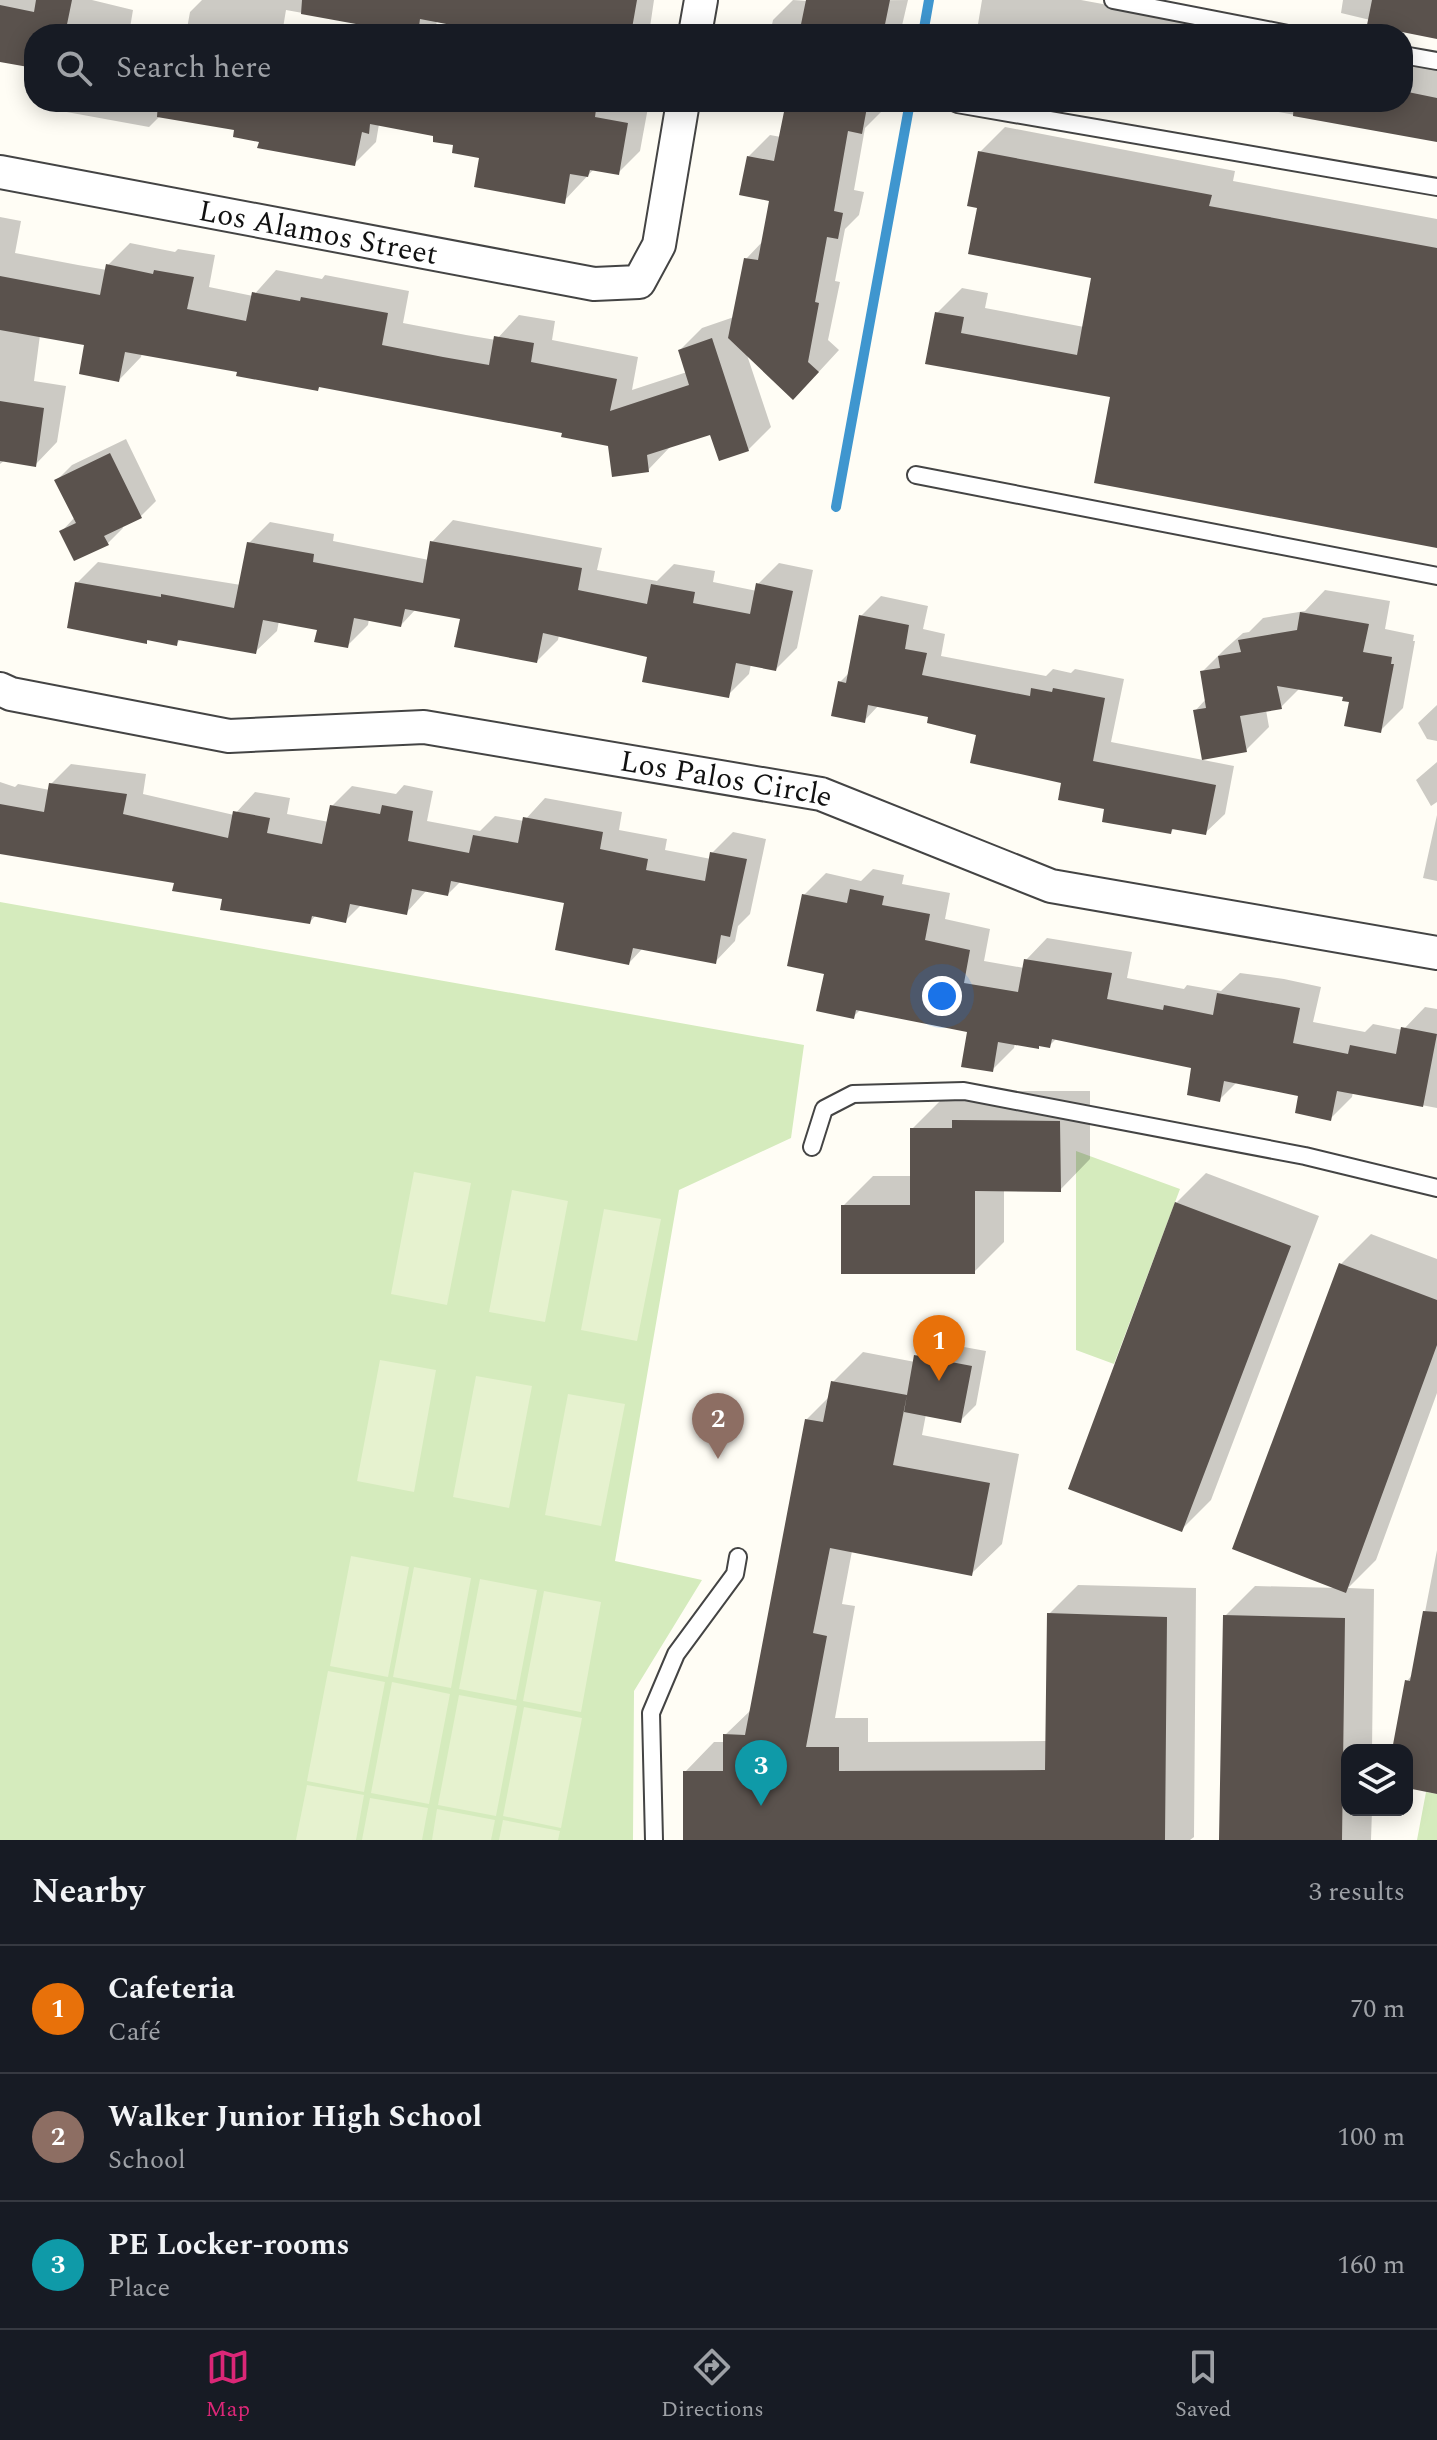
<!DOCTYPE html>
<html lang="en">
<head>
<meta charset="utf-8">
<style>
  body { margin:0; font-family:Spectral,serif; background:#20242c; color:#f1f3f6 }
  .controls { position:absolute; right:24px; bottom:24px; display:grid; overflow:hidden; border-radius:16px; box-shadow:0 4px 20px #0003 }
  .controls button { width:72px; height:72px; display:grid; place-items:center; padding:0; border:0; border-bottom:2px solid #363941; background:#171b24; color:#f1f3f6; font:40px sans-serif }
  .you { position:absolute; left:942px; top:996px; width:28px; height:28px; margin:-20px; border:6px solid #fff; border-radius:50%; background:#1a73e8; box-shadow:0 0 0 12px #1a73e833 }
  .badge { display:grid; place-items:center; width:52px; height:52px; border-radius:50%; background:#db2777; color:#fff; font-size:26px; font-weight:700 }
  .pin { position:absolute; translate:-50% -66px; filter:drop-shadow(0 2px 4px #0008) }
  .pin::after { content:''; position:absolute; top:42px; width:28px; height:24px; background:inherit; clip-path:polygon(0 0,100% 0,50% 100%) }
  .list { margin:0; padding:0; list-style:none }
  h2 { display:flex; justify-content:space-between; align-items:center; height:104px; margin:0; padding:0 32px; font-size:34px }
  h2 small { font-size:26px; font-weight:400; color:#9ea1a6 }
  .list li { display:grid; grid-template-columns:52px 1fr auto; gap:24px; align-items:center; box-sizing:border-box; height:128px; padding:0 32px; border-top:2px solid #363941 }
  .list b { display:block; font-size:30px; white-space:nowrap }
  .list p { margin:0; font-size:26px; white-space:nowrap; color:#9ea1a6 }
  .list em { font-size:26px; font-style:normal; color:#9ea1a6 }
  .icon { flex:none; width:44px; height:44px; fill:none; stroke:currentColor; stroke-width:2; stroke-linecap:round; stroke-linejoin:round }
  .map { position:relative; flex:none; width:1437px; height:1840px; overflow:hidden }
  .search { position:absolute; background:#171b24; box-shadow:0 4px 20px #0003; left:24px; right:24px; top:24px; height:88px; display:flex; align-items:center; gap:20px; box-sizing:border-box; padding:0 28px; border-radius:32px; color:#9ea1a6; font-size:30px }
  .sheet { height:488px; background:#171b24 }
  nav { display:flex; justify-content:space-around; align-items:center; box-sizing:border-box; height:112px; border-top:2px solid #363941; background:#171b24; font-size:22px; color:#9ea1a6 }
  nav a { display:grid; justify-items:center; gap:4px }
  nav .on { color:#db2777 }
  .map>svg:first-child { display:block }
</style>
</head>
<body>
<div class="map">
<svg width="1437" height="1840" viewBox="0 0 1437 1840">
  <rect width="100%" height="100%" fill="#fffdf5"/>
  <!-- green -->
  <path fill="#d5ebbd" d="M0,902L804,1045L791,1138L679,1190L615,1561L702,1580L634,1691L633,1840H0Z
    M1076,1151L1180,1189L1114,1364L1076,1350Z
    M1426,1792L1437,1794V1840H1417Z"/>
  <!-- pitch -->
  <path fill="#e6f2cf" d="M414,1172L471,1183L447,1305L391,1294Z
    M512,1190L568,1201L545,1322L489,1312Z
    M604,1209L661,1219L637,1341L581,1330Z
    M380,1360L436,1370L414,1492L357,1481Z
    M476,1376L532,1386L509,1508L453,1497Z
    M568,1394L625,1404L601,1526L545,1515Z
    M351,1556L409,1567L388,1677L330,1666Z
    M414,1567L471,1578L451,1688L393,1677Z
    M480,1579L537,1590L516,1700L459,1689Z
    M544,1591L601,1602L581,1712L523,1701Z
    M328,1671L385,1682L364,1792L307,1781Z
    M392,1682L450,1694L429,1804L371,1793Z
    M459,1695L517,1706L496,1816L438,1805Z
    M524,1707L582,1718L561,1828L503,1816Z
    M307,1785L364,1795L356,1840H296Z
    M370,1798L428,1808L422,1840H362Z
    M437,1809L495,1820L491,1840H432Z
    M503,1820L560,1831L558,1840H499Z"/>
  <!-- shadow -->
  <path fill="#0003" d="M0,0H92L133,10L129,34H34V66L0,54Z
    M202,0H654L649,34H508L437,21L434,34H356L358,23L286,10L282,34H186L190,12Z
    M793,0L808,1L908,0L900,34H770L773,20Z
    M982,0H1081L1265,34H989L977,30Z
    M1343,0H1437V36L1341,13Z
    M1403,59L1437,66V140L1221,102H1403Z
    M63,102H649L640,151L618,173L594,169L564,201L436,135L379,124L376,142L354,164L261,140L236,129L161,115L149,127L61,111Z
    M764,102H885L883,110L865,128L854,190L864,192L859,215L845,229L835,281L840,282L828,340L839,350L815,376L746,352L771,427L748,450L711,433L670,447L648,470L610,445L564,432L321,385L317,389L239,370L142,353L141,357L119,380L86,343L40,335L34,381L66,386L57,442L35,465L5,460L0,464V217L21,221L15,253L78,265L107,270L108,265L130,243L175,252L178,249L215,255L209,287L253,296L276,270L322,279L325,275L409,291L403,323L466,335L496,340L519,315L555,321L552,340L638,357L632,390L687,372L680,350L702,328L734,317L746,259L764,240L772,200L748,157L770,135L781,137L787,106Z
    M1005,127L1235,171L1233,181L1437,219V545L1112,396L927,362L937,313L962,288L988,293L985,308L1084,327L1093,277L980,207V152Z
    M126,439L156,501L141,516L122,525L123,528L108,543L62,531L75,517L57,480L72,465Z
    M453,520L602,548L597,570L657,581L674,564L715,571L713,582L757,591L758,584L779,563L813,570L797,648L776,669L751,664L749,674L728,695L650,655L559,635L558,640L537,661L462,617L416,609L401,625L369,619L368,625L347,646L319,629L279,621L277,631L255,652L181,639L176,644L149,639L146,642L77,583L98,562L241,585L249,543L270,522L334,534L333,541L429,560L432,542Z
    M1325,590L1390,601L1385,629L1414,635L1413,641H1415L1403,708L1380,731L1345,696L1300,688L1281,707L1266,710L1269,727L1246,750L1195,711L1206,699L1202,672L1225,649L1243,633L1249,632L1263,618L1305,611Z
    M881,596L928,606L923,629L945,634L941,656L1046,676L1053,669L1071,673L1075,669L1124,679L1111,742L1234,766L1225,814L1205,833L1175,827L1171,832L1107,807L978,734L931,715L879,705L864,721L840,682L850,672L861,616Z
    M1437,705V741L1427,739L1418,723Z
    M1437,762V802L1431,806L1416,780Z
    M71,764L146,774L143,794L234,815L255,792L290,798L287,814L329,822L332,806L352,786L396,794L404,785L433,791L427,821L480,831L495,816L524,821L545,798L622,812L619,830L667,839L665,850L711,859L712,853L733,832L766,839L750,914L738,926L735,941L715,962L643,948L629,963L566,901L461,881L448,894L427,890L406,913L362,904L346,920L316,915L310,922L176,881L0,853V782L15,787L18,784L50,790L51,784Z
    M1437,815V881L1423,878Z
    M873,869L904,875L902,884L950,893L945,919L990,929L984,961L1024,968L1026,960L1047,938L1132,952L1127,978L1184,989L1187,985L1221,991L1240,973L1284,979L1321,987L1313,1022L1365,1032L1373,1024L1403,1030L1425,1007L1437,1009V1108L1353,1092L1352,1097L1330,1119L1301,1095L1237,1082L1219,1100L1194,1067L1057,1038L1049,1046L1015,1043L1014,1048L992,1070L969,1031L861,1009L853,1017L826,972L804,895L826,873L861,881Z
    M984,1091H1090V1159L1060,1190L1004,1189V1242L974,1272L843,1206L873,1176H912V1129L942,1099Z
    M1206,1173L1319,1216L1211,1500L1181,1530L1176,1203Z
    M1371,1234L1437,1259V1393L1376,1560L1348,1588L1374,1589L1372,1750H1347V1810H1372L1371,1840H1221L1225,1616L1255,1586L1338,1588L1341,1264Z
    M931,1341L986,1351L976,1405L960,1421L926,1414L922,1435L1019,1454L1002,1544L972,1573L852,1551L842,1604L855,1606L835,1718H868V1742L1047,1741L1049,1614L1078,1585L1196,1588L1194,1837L1190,1840H685V1772L714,1742H725V1735L752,1709L806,1420L830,1396L833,1382L863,1352L915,1362L916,1356Z
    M1437,1550V1791L1407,1786V1750H1394L1407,1681L1413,1674Z"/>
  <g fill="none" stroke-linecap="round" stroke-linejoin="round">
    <!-- stream -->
    <path stroke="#3f96cf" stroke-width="10" d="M923,34L929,0
      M836,507L910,102"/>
  </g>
  <!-- building -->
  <path fill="#5a524d" d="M36,0H72L65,34H34V68L0,62V5L34,12Z
    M302,0H637L631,34H499L420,19L418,34H374L355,30L356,24L301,14Z
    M806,0H890L883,34H799Z
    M1372,0H1437V39L1367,25Z
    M1403,91L1437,98V142L1293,116L1294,102H1403Z
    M158,102H597L595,117L628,123L619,175L590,170L588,177L570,174L565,204L474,187L479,158L452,153L453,145L433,142V136L370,124L369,134L362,132L355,166L257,148L259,142L233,137L234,130L157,117Z
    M786,102H868L862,134L848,131L834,211L843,213L838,239L827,237L815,302L819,303L808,362L819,372L793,400L728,338L744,258L758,260L769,201L739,195L747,156L774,161Z
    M978,151L1212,195L1209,206L1437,248V548L1094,483L1110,397L925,364L935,312L964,317L961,333L1077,355L1091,278L968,254L977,208L967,206Z
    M106,264L153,274L154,270L194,277L187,309L246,321L252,292L300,301L301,297L388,313L382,345L443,357L489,365L494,336L534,343L531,362L617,379L610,411L689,385L678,350L712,338L749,451L719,461L710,435L647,455L649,472L612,477L608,446L561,437L562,433L319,387L318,391L236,376L237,372L125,352L119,382L79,374L84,345L0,330V276L100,295Z
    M0,401L44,408L36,467L0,461Z
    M110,453L142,518L104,536L109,545L74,561L59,531L76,523L54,480Z
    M430,541L582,568L578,590L647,604L651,584L695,592L693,603L750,614L756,583L793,591L776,671L736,663L729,698L642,682L647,657L543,633L537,663L454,647L460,619L405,609L401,627L354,618L348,648L314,642L317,630L263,620L256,654L178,640L177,646L147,640V644L67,628L75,582L161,597V594L234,608L247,542L314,554L313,562L423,583Z
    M1300,612L1369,624L1363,652L1392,657L1391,664H1394L1381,733L1344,726L1349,702L1342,701L1343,697L1277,686L1282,709L1240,716L1247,752L1202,760L1193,710L1206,708L1200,671L1220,668L1218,656L1241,652L1238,640L1297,630Z
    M859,615L909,625L905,649L927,653L922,675L1030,696L1031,688L1052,692L1053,688L1105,698L1093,761L1216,785L1206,835L1172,829L1171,834L1102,822L1104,809L1058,800L1061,783L970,763L976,735L927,723L928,717L868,705L865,723L831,716L838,681L846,683Z
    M49,783L127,794L123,814L228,838L233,811L270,818L267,833L322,844L330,805L380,814L382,805L413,811L408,841L469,853L473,835L518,843L523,817L603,832L600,849L648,859L646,870L705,881L710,852L747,859L730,937L721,935L716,964L633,948L629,965L555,950L564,903L451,881L448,896L412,889L407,915L350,904L346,923L312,916L310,924L220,910L222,899L172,891L174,883L0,854V804L44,812Z
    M850,889L884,896L882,905L930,914L925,940L970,950L964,983L1018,992L1024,959L1112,973L1107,999L1163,1010L1164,1005L1213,1015L1217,993L1300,1008L1293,1043L1348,1054L1350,1045L1396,1054L1401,1027L1437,1034L1423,1107L1337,1091L1331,1121L1295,1113L1298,1096L1224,1081L1220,1102L1187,1095L1191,1068L1052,1039L1050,1048L1039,1046V1049L998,1042L993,1072L961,1067L967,1032L856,1010L854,1019L816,1011L824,974L787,966L802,894L847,903Z
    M952,1120L1060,1121L1061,1192L975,1191V1274H841V1205H910V1128H952Z
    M1175,1202L1291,1246L1182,1532L1068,1489Z
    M1339,1263L1437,1300V1345L1346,1593L1232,1549Z
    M914,1355L972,1366L961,1423L904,1412Z
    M831,1381L907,1395L893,1465L990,1483L972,1576L830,1548L813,1633L827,1636L806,1747H839V1771L1045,1770L1047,1613L1167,1617L1165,1840H683V1771H723V1734L745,1735L805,1419L823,1422Z
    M1423,1611L1437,1612V1794L1407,1788V1750H1392L1405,1680L1410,1681Z
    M1223,1615L1345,1618L1342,1840H1219Z"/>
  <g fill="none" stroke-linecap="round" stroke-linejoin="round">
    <defs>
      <path id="lane" d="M1113,0L1288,34
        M1403,55L1437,61
        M957,104L1437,187
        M916,475L1437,576
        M812,1147L824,1109L853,1094L964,1091L1305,1156L1437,1188
        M654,1840L651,1713L676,1654L735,1574L738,1557"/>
      <g id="street">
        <path d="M695,34L701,0"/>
        <path id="s1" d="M0,172L594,284L639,282L659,245L683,102"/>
        <path id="s2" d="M0,689L11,694L229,736L424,727L821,794L1051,886L1437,953"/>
      </g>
    </defs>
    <!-- lane casing -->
    <use href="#lane" stroke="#444" stroke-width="20"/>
    <!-- street casing -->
    <use href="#street" stroke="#444" stroke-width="36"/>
    <!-- lane -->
    <use href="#lane" stroke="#fff" stroke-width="16"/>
    <!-- street -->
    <use href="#street" stroke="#fff" stroke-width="32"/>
  </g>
  <g text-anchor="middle" stroke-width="8" stroke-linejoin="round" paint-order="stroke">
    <!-- street labels -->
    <g font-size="30" fill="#111" stroke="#fff">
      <text dy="10" stroke="none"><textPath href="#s1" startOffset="324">Los Alamos Street</textPath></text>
      <text dy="10" stroke="none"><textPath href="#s2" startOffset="736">Los Palos Circle</textPath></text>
    </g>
  </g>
</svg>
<div class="controls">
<button><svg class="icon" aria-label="layers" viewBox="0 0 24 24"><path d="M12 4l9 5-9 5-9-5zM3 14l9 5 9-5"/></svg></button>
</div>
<div class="you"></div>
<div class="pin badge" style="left:939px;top:1381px;background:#e8710a">1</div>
<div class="pin badge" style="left:718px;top:1459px;background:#8d6e63">2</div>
<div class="pin badge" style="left:761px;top:1806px;background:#0f9aa8">3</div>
<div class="search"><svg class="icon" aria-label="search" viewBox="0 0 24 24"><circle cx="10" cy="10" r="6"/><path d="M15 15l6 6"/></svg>Search here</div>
</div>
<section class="sheet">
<h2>Nearby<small>3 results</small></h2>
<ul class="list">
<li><span class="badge" style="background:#e8710a">1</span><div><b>Cafeteria</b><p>Café</p></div><em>70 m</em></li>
<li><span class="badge" style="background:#8d6e63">2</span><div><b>Walker Junior High School</b><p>School</p></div><em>100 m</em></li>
<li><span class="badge" style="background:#0f9aa8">3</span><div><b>PE Locker-rooms</b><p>Place</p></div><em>160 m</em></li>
</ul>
</section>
<nav>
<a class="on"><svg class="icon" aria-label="map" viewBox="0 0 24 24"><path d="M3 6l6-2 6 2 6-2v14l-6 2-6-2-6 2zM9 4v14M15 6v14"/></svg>Map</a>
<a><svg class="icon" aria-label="directions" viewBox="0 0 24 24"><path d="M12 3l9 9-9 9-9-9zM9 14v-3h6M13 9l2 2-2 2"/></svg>Directions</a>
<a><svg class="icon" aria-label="saved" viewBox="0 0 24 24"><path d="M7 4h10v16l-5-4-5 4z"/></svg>Saved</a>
</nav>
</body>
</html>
